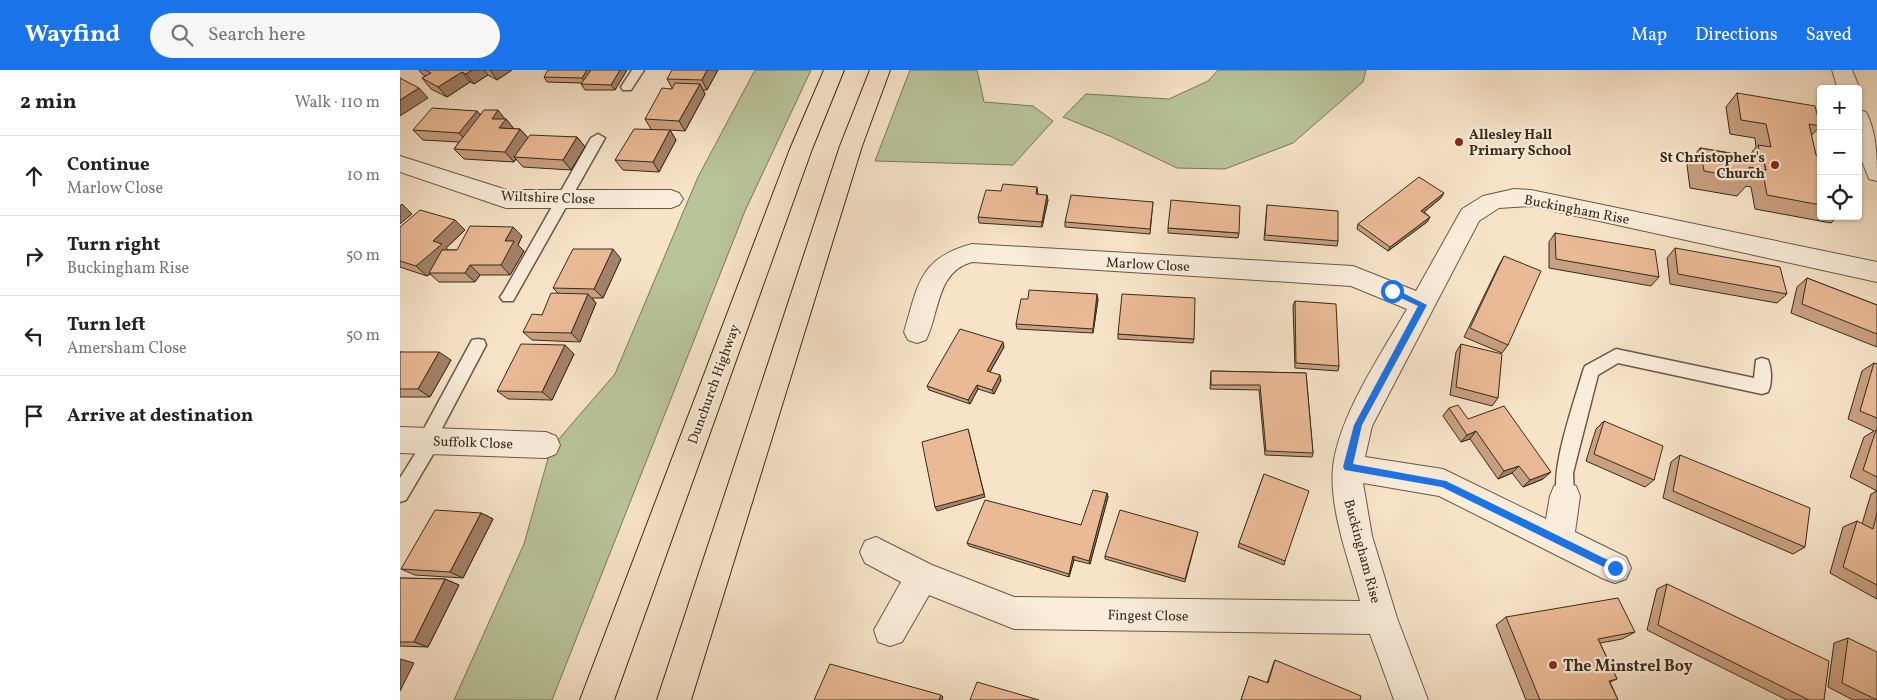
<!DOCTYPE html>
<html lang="en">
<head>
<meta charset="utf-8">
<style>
  body { margin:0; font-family:Vollkorn,serif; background:#f6f6f6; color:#222 }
  .controls { position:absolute; right:15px; top:15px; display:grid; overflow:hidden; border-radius:5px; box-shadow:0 1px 4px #0004 }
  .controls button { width:45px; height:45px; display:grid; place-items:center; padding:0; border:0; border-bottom:1px solid #e0e0e0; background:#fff; color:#222; font:25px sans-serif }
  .stop { position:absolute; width:15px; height:15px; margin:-11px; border:4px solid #1a73e8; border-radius:50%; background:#fff }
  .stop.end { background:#1a73e8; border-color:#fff; box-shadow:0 1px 5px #0008 }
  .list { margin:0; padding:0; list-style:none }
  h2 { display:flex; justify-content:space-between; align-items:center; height:65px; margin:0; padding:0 20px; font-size:21px }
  h2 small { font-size:16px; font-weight:400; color:#767676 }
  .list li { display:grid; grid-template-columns:32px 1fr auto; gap:15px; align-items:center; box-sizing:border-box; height:80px; padding:0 20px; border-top:1px solid #e0e0e0 }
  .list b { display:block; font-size:19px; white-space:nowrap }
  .list p { margin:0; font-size:16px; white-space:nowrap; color:#767676 }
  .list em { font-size:16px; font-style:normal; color:#767676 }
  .icon { flex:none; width:28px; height:28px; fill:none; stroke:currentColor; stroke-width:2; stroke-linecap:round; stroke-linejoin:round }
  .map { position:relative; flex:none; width:1477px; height:630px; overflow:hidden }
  header { display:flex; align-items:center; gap:30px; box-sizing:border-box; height:70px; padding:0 25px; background:#1a73e8; color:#fff }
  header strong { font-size:24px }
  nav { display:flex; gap:28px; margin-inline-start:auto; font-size:18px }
  .search { width:350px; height:45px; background:#f6f6f6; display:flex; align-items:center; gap:12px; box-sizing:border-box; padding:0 18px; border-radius:28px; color:#767676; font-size:19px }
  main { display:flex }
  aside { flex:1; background:#fff }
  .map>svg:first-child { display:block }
</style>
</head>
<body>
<header>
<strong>Wayfind</strong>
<div class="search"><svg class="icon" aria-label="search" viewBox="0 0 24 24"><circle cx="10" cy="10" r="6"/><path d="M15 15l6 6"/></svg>Search here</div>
<nav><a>Map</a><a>Directions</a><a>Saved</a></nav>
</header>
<main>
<aside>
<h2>2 min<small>Walk · 110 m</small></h2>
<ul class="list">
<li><svg class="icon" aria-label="ahead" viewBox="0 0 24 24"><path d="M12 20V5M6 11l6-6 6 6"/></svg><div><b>Continue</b><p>Marlow Close</p></div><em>10 m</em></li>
<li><svg class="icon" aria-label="right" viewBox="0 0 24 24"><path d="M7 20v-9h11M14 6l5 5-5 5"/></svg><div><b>Turn right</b><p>Buckingham Rise</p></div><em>50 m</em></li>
<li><svg class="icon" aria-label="left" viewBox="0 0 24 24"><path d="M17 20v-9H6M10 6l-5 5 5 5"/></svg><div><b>Turn left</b><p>Amersham Close</p></div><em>50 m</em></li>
<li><svg class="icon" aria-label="arrive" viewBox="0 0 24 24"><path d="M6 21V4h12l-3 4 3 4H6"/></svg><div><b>Arrive at destination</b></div></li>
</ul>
</aside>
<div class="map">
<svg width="1477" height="630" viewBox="0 0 1477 630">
  <rect width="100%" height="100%" fill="#f7e3c8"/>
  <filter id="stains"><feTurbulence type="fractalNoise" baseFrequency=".004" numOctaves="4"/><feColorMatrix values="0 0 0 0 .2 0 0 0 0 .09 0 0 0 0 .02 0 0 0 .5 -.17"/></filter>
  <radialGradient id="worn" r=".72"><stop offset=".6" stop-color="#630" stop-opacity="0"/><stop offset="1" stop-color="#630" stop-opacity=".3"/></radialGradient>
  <!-- green -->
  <path fill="#b9c499" stroke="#78785a" d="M355,0H411L345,141L152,630H54L124,474L151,378L215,304L298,107Z
    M510,0H577L584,32L633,36L653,51L613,95L475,91Z
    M818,0H966L963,12L893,73L825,99L777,98L712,67L663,47L686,24L769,29L808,11Z"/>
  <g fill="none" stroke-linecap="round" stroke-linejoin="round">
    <defs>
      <path id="service" d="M232,0H244L231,20H223L221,17Z
        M198,64L205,68L113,231H103L100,227L103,223L191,68Z
        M78,269L84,270L86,275L38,366L40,371L38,376L6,430L0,432V408L20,376L18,371L20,366L72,270Z
        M1216,279L1354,308L1356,290L1362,288L1368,290C1372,299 1372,314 1368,322L1362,324L1218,293L1198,305L1173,403L1174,426L1171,432L1165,434L1159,432C1147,406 1175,330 1183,301L1185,296Z"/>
      <path id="minor" d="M1432,0H1452L1460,19L1458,21V19H1438Z
        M1458,40L1466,42C1477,63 1477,87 1477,111L1469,109L1458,81Z
        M0,86L107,120H271L279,123L283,129L279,135L271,138H106L0,102Z
        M1114,119L1131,120L1477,192V212L1131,136L1099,138L1079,151L972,356L965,387L1043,399L1146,449L1150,426L1154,416L1165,412L1176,416L1180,426L1175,462L1226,487L1231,498L1226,509L1215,513L1204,509L1039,426L963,413L972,466L997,548L1028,630H994L970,564L614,559L529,525L502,572L490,576L478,572L474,560L501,512L465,493L460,482L465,471L476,467L532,495L614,527L960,531C949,491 929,439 933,397C939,345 981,285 1007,239L951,216L572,192C536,202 540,242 526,270L517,273L508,270L504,262C518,215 519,188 572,174L953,196L1016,221L1062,139L1083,126Z
        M0,357L146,362L156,366L160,375L156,384L146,388L0,383Z"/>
      <path id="trunk" d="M424,0H444L412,79L214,630H180L390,79Z
        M470,0H490L462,76L291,630H257L440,76Z"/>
    </defs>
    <!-- service casing -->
    <use href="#service" stroke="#685947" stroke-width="3"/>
    <!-- minor casing -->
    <use href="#minor" stroke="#685947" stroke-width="2"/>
    <!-- trunk casing -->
    <use href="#trunk" stroke="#382b1c" stroke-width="2"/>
    <!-- service -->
    <use href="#service" fill="#faeddb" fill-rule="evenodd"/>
    <!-- minor -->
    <use href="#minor" fill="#faeddb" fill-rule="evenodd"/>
    <!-- trunk -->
    <use href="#trunk" fill="#f7e3c8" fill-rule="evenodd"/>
  </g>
  <!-- wall -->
  <path fill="#c9a081" stroke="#382b1c" d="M19,0H112L97,10L88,5L74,14L70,12L47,27L31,19L22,8L26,6L22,4Z
    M227,0L215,20H185L181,14L182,13L147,12L144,7Z
    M318,0L307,20H303L305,24L285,61L270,60L276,70L259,102L223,100L215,90L251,59L245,49L272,19V18L267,9Z
    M1337,23L1420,56L1411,66L1416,85L1421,86V146H1438L1431,153L1355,139L1351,117L1346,116L1337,126L1290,118L1287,95L1300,78L1349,86L1356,77L1355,68L1330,64L1326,37Z
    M77,41L80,44L106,49L114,59H120L128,68L177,67L185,77L171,100L123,97L116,89L114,92L64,89L54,79L59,72L23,70L13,60Z
    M637,117L638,124L648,130L642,157L579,153L578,147L601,121Z
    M1041,128L1024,142L1030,147L1027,152L988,181L957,159L958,154Z
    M753,132L750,164L665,157V152Z
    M867,135L938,171L937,176L864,170Z
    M0,157L65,160L46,178L48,180H57L122,166L118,175L124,181L110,205H80L75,212H39L30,204L27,206L0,197Z
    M768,158L839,163L838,168L768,163Z
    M1155,163L1259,207L1251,216L1149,198V172Z
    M1275,178L1387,224L1377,233L1270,214L1267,188Z
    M1104,186L1108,275L1102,283L1064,267L1099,195Z
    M221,189L203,228H192L196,233L180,272L132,270L123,262L142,245L158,223L153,218Z
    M1407,208L1477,235V277L1391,243L1397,217Z
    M698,229L693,263L617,259L616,254Z
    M895,231L939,296L938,301L895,298L893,236Z
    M718,264L794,269L793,273L718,269Z
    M1061,274L1098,328L1092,336L1050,325L1056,282Z
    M165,275L174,284L152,330L108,329L97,321Z
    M604,277L590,302L601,310L594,324L578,319L570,334L529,320L527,316Z
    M0,282L51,290L30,327H0Z
    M1474,293L1477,294V529L1430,503L1443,457L1457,451L1462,454L1471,424L1477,421L1450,407L1464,367L1474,361L1448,349L1462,301Z
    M811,301L906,303L913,383L912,387L865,385L859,320L810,319Z
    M1049,338L1068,349L1143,409L1123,417L1112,403L1098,409L1070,369L1061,372L1043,346Z
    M1204,351L1254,410L1245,417L1186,391L1196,359Z
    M1280,385L1405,477L1393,484L1263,428L1271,392Z
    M864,404L885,491L884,495L838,477Z
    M707,423L708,427L690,494L674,490L669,507L569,476L567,473L681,455Z
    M81,443L93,449L63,508L15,505L1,499Z
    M798,462L785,512L705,489V486Z
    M0,508L45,509L59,515L28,577L0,576Z
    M1267,514L1424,630H1387L1247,560L1257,519Z
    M1106,547L1235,562L1222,569L1200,573L1217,609L1210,612L1218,630H1126L1096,555Z
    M1448,568L1477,630H1453L1428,617L1434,573Z
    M875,590L960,630H841L849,606L867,613L874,592Z"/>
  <!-- shaded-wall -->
  <path fill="#a48269" stroke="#382b1c" d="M72,0H84L88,5L74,14L66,4Z
    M90,0H112L97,10Z
    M187,0H194L185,13L182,8Z
    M220,0H227L215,20L211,15Z
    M307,0H318L307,20L302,10Z
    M62,2L70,12L47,27L38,17Z
    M300,14L305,24L285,61L279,51Z
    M19,18L28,28L0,46V30Z
    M98,40L105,49H106L114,59L99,58L92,49Z
    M77,41L86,51L68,73L59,63Z
    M120,59L129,69L114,87L116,89L114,92L105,82Z
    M270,60L276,70L259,102L253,92Z
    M177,67L185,77L171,100L163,90Z
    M1044,123L1041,128L1019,146L1021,141Z
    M647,125L648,130L642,157V152Z
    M2,134L12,144L0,154V136Z
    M1030,147L1027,152L988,181L990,177Z
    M55,150L65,160L46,178L52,183L29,203L30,204L27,206L16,196L33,171Z
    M113,157L122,166L118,175L124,181L110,205L101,195L105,171Z
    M213,179L221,189L203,228L194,219Z
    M70,195L80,205L75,212L65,203Z
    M188,224L196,233L180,272L171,263Z
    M697,224L698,229L693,263V259Z
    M603,272L604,277L588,305L587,301Z
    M165,275L174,284L152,330L142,322Z
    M39,282L51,290L30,327L18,319Z
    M600,305L601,310L594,324L592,320Z
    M577,315L578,319L570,334L568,330Z
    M568,359L585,427L537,441L535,437Z
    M1076,361L1070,369L1061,372L1067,365Z
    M1119,396L1112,403L1098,409L1104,401Z
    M1151,402L1143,409L1123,417L1130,410Z
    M707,423L708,427L690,494L689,491Z
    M81,443L93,449L63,508L50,502Z
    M673,486L674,490L669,507V504Z
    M45,509L59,515L28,577L14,572Z
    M0,589L14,593L0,621Z
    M541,625L543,627L542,630H539Z"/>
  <!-- building -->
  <path fill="#eaba96" stroke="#382b1c" d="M25,0H72L66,4L62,2L38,17L22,8L31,3Z
    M148,0H187L182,8L144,7Z
    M191,0H220L211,15L181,14Z
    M272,0H307L302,10L267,9Z
    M0,8L19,18L0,30Z
    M275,13L300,14L279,51L245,49L262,18L272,19Z
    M1337,23L1415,36L1420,56L1409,54L1416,85L1421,86V135L1367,125L1363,103L1366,100L1363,89L1361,88L1358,75L1371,77L1366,54L1341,50Z
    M32,38L77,41L59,63L13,60Z
    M84,40H98L92,49H106L99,58L120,59L105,82L54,79Z
    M234,59L270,60L253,92L215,90Z
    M130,65L177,67L163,90L114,87Z
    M1300,78L1363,89L1366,100L1349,97L1351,109L1304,101Z
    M1019,107L1044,123L1021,141L1030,147L990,177L958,154Z
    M603,114L637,117L636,124L647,125L642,152L578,147L586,120L601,121Z
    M671,125L753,132L750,159L665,152Z
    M771,130L840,136L839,163L768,158Z
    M867,135L938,141V171L865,165Z
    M20,140L55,150L33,171L42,174L16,196L0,191V157Z
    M70,156L113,157L105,171H114L101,195H70L65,203H29L42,180H57Z
    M1155,163L1255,180L1259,207L1156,189Z
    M1275,178L1380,197L1387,224L1278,204Z
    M173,179H213L194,219L153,218Z
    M1104,186L1141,201L1108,275L1070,258Z
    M1407,208L1477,235V264L1402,234Z
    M629,220L697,224L693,259L616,254L621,229H628Z
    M151,223L188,224L171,263L123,262L132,244L142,245Z
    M722,224L795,228L794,269L718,264Z
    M895,231L936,234L939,296L896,293Z
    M560,259L603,272L587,301L600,305L592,320L577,315L568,330L527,316Z
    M121,274L165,275L142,322L97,321Z
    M1061,274L1102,284L1098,328L1056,317Z
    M0,282H39L18,319H0Z
    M1474,293L1477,294V348L1460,341Z
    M811,301L906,303L913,383L866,381L860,315H811Z
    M1058,335L1068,349L1104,336L1151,402L1130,410L1119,396L1104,401L1076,361L1067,365L1049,338Z
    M1204,351L1263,376L1254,410L1194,384Z
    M568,359L584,424L535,437L522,372Z
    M1476,360H1477V407L1463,400Z
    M1280,385L1410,438L1405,477L1273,421Z
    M864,404L909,421L885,491L839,473Z
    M693,420L707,423L689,491L673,486L669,504L567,473L585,430L681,455Z
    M35,440L81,443L50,502L1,499Z
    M720,440L798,462L785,509L705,486Z
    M1477,443V515L1443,497L1457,451L1473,459Z
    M0,508L45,509L14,572H0Z
    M1267,514L1429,591L1424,630H1409L1258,555Z
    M1218,528L1235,562L1198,569L1217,609L1209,611L1218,630H1140L1106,547Z
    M1448,568L1477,582V630L1442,613Z
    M875,590L961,626L960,630H841L849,606L868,613Z
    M430,594L541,625L539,630H414Z
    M577,612L639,630H570Z"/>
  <!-- route -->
  <path fill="#1a73e8" d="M990,219H995L1027,235L962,355L953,394L1046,411L1218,495V501H1212L1042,417L945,400L943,397L954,355L1018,236L990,223Z"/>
  <!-- markers -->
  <g fill="#8f2418" stroke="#faeddb" stroke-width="2">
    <circle cx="1059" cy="72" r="5"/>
    <circle cx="1375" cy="95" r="5"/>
    <circle cx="1153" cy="595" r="5"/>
  </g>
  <g text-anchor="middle" stroke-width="4.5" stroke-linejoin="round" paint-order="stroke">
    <!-- poi labels -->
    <g font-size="14" font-weight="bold" fill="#382b1c" stroke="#faeddb" text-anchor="start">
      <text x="1069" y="69">Allesley Hall<tspan x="1069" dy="16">Primary School</tspan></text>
      <text x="1365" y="92" text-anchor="end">St Christopher's<tspan x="1365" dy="16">Church</tspan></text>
    </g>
    <!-- street labels -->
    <g font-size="14" fill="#382b1c" stroke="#faeddb">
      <text transform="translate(148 127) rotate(2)" y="5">Wiltshire Close</text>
      <text transform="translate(1177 139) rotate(11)" y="5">Buckingham Rise</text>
      <text transform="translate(748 194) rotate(3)" y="5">Marlow Close</text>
      <text transform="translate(313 314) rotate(-70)" y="5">Dunchurch Highway</text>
      <text transform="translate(73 372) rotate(2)" y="5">Suffolk Close</text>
      <text transform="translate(963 481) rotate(75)" y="5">Buckingham Rise</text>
      <text transform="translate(748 545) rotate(1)" y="5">Fingest Close</text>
    </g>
    <!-- near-poi labels -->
    <g font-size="16" font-weight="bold" fill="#382b1c" stroke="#faeddb" text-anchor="start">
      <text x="1163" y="601">The Minstrel Boy</text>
    </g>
  </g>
  <rect width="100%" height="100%" filter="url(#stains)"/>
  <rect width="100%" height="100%" fill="url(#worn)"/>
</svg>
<div class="controls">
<button>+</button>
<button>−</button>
<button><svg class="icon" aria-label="locate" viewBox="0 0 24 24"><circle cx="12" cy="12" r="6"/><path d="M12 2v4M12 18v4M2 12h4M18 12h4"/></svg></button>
</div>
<div class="stop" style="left:992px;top:221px"></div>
<div class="stop end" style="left:1215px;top:498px"></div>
</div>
</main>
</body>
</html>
